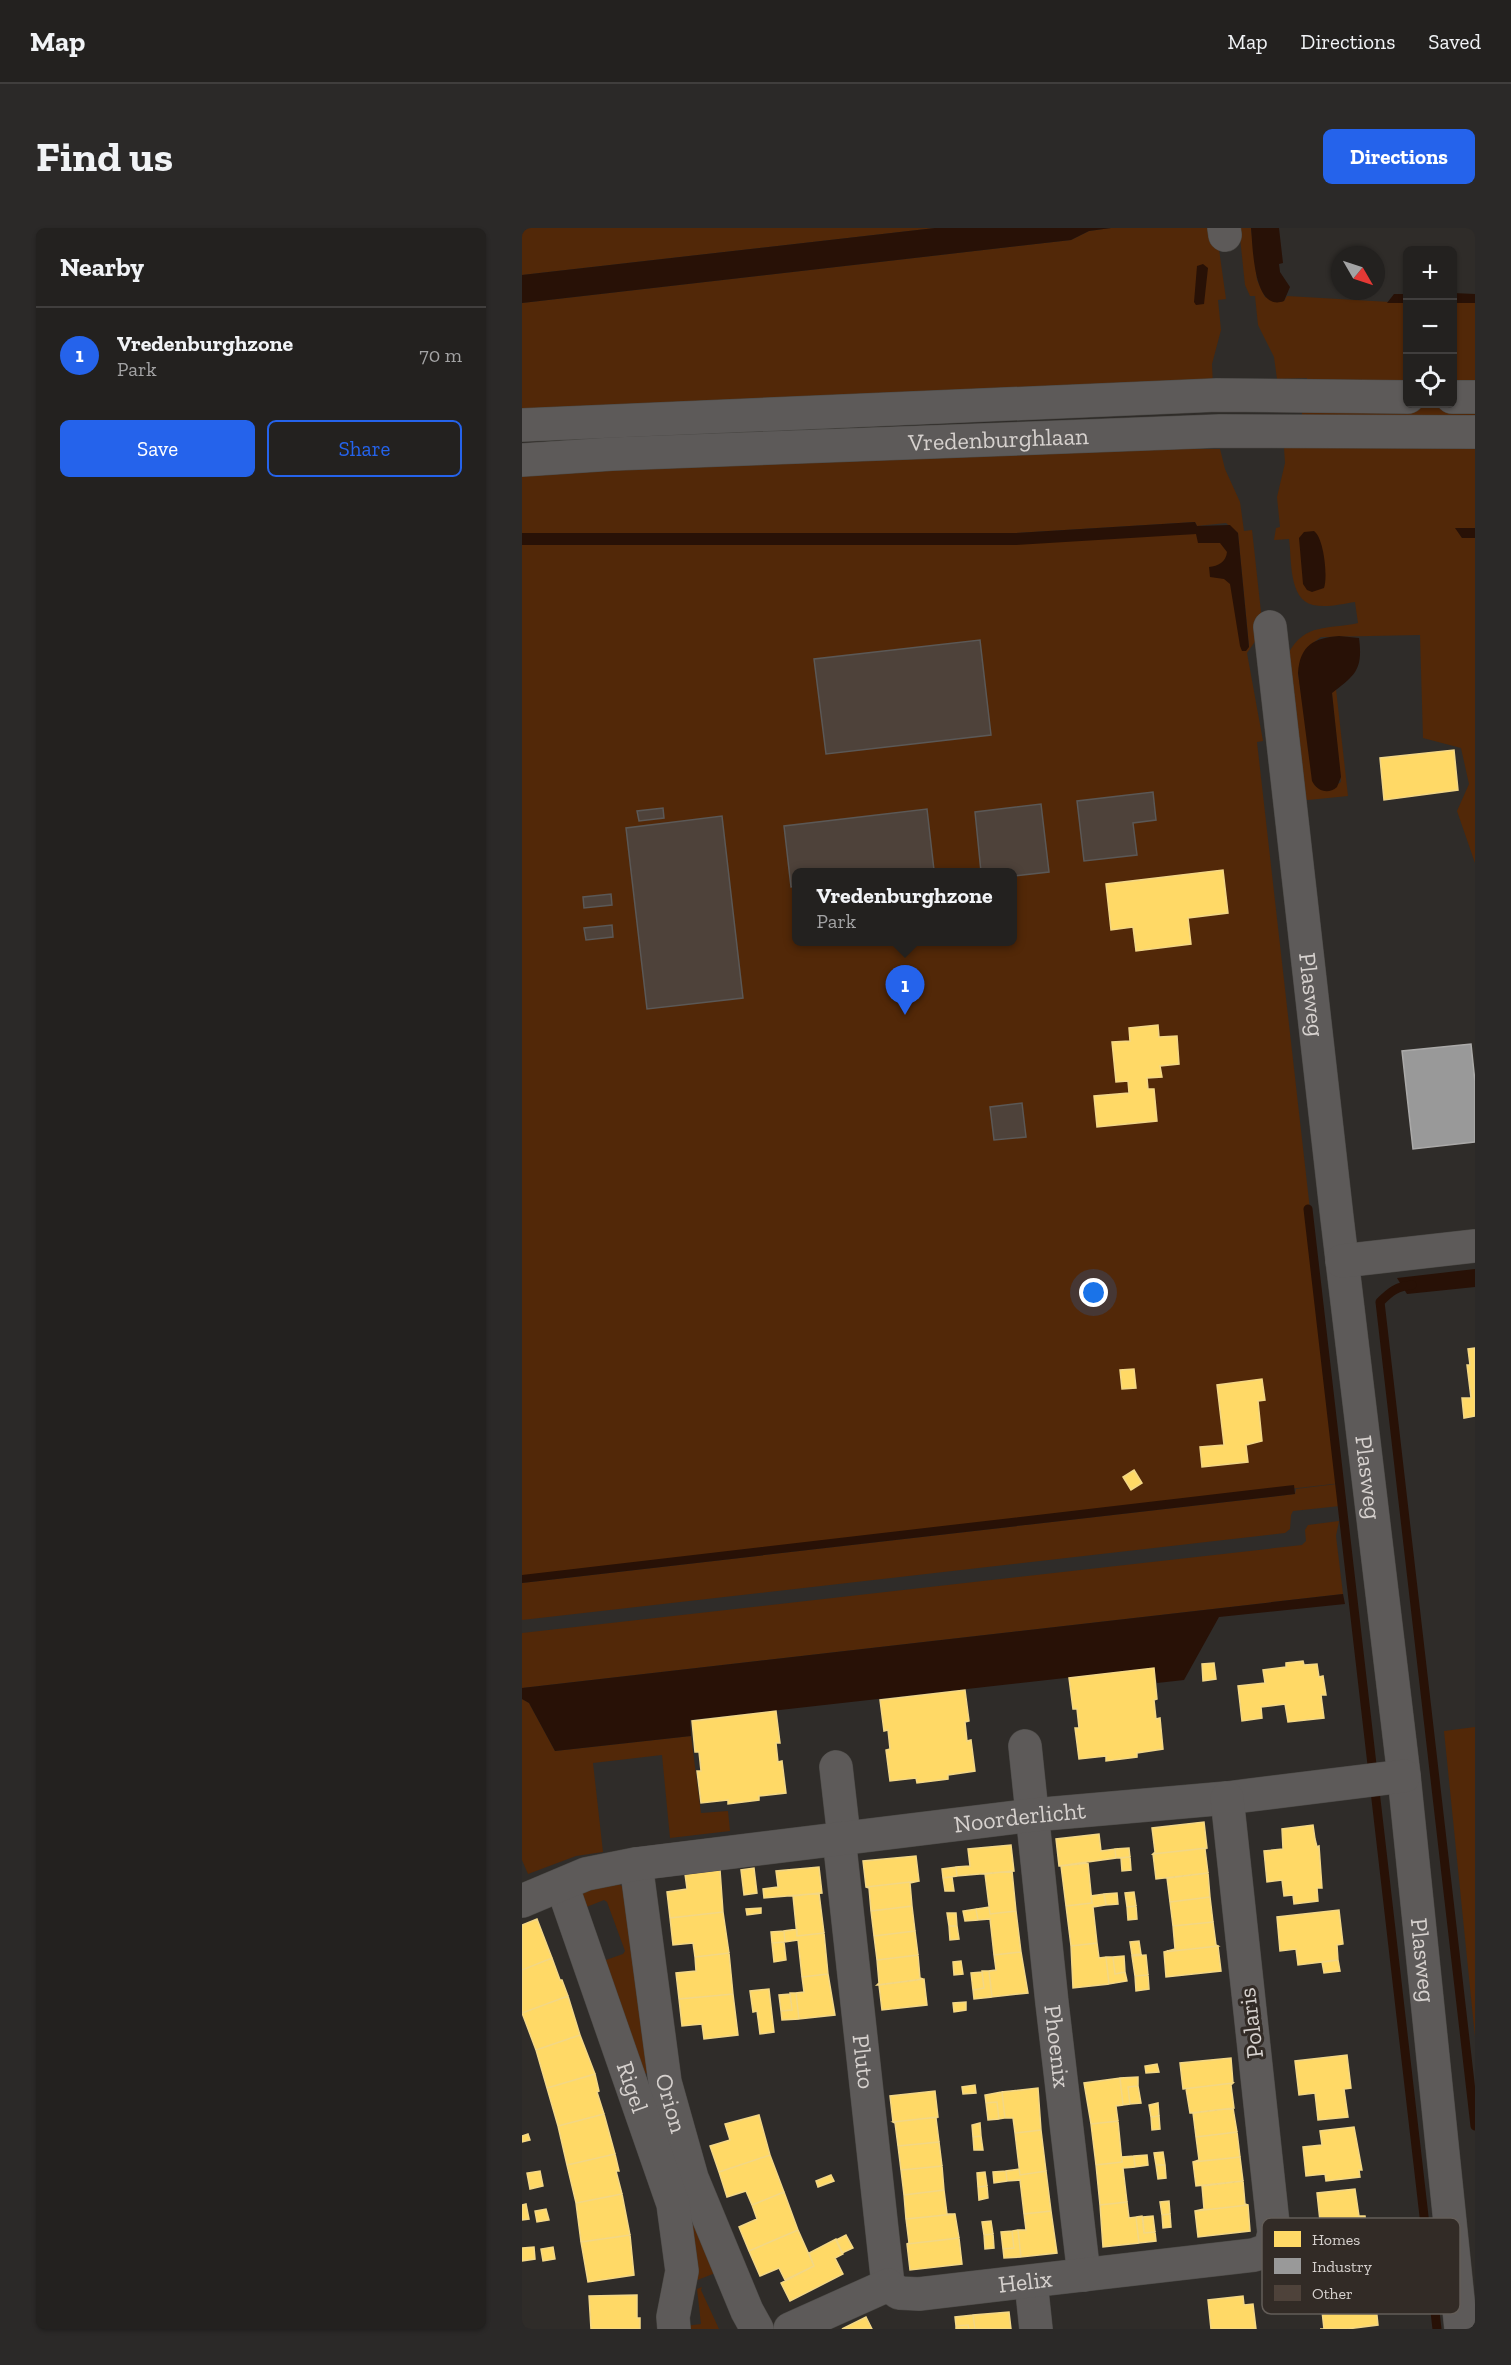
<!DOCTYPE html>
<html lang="en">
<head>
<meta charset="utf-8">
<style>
  body { margin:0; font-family:"Zilla Slab",serif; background:#2b2928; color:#f1f3f6 }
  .controls { position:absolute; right:18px; top:18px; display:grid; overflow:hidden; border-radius:9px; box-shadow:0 2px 4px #0004 }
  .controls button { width:54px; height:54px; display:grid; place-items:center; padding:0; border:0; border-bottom:2px solid #403e3d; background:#23211f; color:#f1f3f6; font:30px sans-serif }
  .compass { position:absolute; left:809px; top:18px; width:54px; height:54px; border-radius:50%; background:#23211f; box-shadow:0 2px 4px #0004; rotate:129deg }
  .you { position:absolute; left:572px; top:1065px; width:21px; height:21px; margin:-15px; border:4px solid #fff; border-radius:50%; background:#1a73e8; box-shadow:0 0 0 9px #1a73e833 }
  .badge { display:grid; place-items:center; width:39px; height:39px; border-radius:50%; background:#2563eb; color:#fff; font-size:20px; font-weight:700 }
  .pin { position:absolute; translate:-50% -50px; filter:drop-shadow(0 2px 3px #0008) }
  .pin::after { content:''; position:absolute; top:32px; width:21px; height:18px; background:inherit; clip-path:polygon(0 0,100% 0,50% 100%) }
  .popup { position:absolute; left:270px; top:640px; width:225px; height:78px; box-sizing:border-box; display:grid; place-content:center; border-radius:9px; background:#23211f; filter:drop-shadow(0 2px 4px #0005); font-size:20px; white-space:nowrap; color:#a3a3a4 }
  .popup b { font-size:22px; color:#f1f3f6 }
  .popup::after { content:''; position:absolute; left:50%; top:100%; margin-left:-12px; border:12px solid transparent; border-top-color:#23211f }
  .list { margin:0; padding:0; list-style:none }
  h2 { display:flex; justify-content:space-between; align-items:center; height:78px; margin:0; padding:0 24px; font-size:26px }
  h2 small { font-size:20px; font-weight:400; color:#a3a3a4 }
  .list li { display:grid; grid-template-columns:39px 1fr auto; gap:18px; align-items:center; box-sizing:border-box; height:96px; padding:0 24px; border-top:2px solid #403e3d }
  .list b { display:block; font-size:22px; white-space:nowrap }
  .list p { margin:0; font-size:20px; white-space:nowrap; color:#a3a3a4 }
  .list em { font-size:20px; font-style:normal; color:#a3a3a4 }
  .actions { display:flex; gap:12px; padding:18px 24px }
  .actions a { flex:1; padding:14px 0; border:2px solid #2563eb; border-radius:9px; text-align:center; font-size:21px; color:#2563eb }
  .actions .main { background:#2563eb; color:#fff }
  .icon { flex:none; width:33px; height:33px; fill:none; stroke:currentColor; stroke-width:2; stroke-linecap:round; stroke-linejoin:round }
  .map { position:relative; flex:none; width:953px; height:2101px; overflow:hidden; border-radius:9px }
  header { display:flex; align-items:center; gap:36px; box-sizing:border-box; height:84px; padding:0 30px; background:#23211f; border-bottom:2px solid #403e3d }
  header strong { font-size:28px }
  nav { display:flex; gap:33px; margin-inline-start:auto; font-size:21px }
  .intro { display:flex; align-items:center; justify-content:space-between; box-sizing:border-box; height:144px; padding:0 36px }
  h1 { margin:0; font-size:42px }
  .button { padding:15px 27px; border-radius:9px; background:#2563eb; color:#fff; font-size:21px; font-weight:700 }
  main { display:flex; gap:36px; padding:0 36px }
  aside { flex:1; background:#23211f; border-radius:9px; box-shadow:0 2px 4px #0004 }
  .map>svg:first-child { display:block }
</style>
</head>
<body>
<header>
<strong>Map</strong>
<nav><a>Map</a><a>Directions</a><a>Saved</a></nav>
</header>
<div class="intro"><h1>Find us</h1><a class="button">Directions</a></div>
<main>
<aside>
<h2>Nearby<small></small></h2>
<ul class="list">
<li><span class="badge">1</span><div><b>Vredenburghzone</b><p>Park</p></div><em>70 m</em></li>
</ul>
<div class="actions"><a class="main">Save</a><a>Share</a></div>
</aside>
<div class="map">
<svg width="953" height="2101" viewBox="0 0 953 2101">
  <rect width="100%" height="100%" fill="#2f2c29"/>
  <!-- green -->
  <path fill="#522808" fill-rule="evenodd" d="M0,0H413L0,47Z
    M589,0H694L704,71L696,72L699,102L690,136L691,160L0,188V75L549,12L567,3Z
    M717,0H729L735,52L743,69L762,73L765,68L885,75V160L785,159V150L755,151L752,129L736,97L733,68H728L723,57Z
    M931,75H953V160H931Z
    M780,176L953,177V196L780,194Z
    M765,211L953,213V300H934L940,310H953V635L935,583L947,556L939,520L901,510L898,407L799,409L788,417L776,445L793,558L805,563L819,554L810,465L814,461L826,568L786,572L781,571L766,426C783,394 806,402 836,395L833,374C820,376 804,380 791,377C766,371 770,331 767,311L752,312L754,300L758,299L755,269L763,235L762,220H765Z
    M672,212V221H698L703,241L718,274L722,303L730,302L741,402L725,425L741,513L735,514L819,1255L0,1350V317L674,306L712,309L725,421L727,418L716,305L704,295L675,298L673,294L494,305H0V240ZM275,644H491V714H275Z
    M815,1256L818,1278L771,1283L769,1287L768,1301L763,1305L0,1392V1355L773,1266L774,1261Z
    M817,1293L814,1308L821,1366L0,1460V1405L780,1317L784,1313L783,1302L786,1297Z
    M0,1471L7,1475L33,1523L169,1508L179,1585L206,1583L208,1603L148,1610L140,1527L71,1535L81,1624L54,1628L6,1646L0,1632Z
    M953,1499V1809L922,1503Z
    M94,1654L101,1659L131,1843L122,1846L81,1733L101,1726L103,1723L85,1674L82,1672L62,1680L59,1672L60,1662Z
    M158,1942L196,2044L173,2053Z
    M180,2059L179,2062L197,2101H163V2098L179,2096L175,2061Z"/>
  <!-- water -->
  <path fill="#281106" d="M413,0H589L567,3L549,12L0,75V47Z
    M729,0H757L761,35L757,36L758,44L768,59L762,73C731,85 731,18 729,0Z
    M681,36L686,40L682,76L674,77L672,74L675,38Z
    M931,65L953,66V75H931Z
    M872,66H885V75H865Z
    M673,294L675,298L708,297L716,305L727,419L724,423H720L718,418L708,356L702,351L688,349L687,339C696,338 704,334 705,324L698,315H676L674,306L494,317H0V305H494Z
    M933,300H953V310H940Z
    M792,303C802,310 806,349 802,360L790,364L785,362L781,356L777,310L782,304Z
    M817,408L837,410C841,441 834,447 810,465L819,549L815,559C806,567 795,563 790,553L776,445C778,417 792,410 817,408Z
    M953,1041V1059L885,1066L875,1050Z
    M772,1257L773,1266L0,1355V1347Z
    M821,1366L823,1376L697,1389L662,1452L635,1455L632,1440L168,1492L169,1508L33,1523L7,1475L0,1471V1460Z"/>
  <!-- homes -->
  <path fill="#ffd966" stroke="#f3d785" stroke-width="1.5" d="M932,522L936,562L862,572L858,530Z
    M701,642L706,685L666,690L669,716L614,723L611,699L589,702L584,656Z
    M636,797L637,809L655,808L657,836L638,838L640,849L625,850L626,861H632L635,893L575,899L572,868L607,865L606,853L594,854L590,814L608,813L607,800Z
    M953,1120V1188L942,1190L940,1170H949L945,1137H948L946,1121Z
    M612,1141L614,1160L600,1161L598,1142Z
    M740,1151L743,1172L736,1173L740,1213L724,1217L726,1234L680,1239L678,1219L702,1217L695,1157Z
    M612,1242L620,1255L609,1262L601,1249Z
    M781,1433L782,1437L795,1436L797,1449L801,1448L804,1467H799L802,1490L766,1494L763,1476L739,1479L740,1490L720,1493L716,1458L743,1455L741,1442L764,1439V1435Z
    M692,1435L694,1451L681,1453L680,1436Z
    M632,1440L635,1471L632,1472L634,1491L638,1490L641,1521L615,1525V1529L584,1533V1528L557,1531L553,1500H557L555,1481H551L547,1450Z
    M443,1462L447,1493L443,1494L445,1513L449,1512L453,1543L426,1547V1551L395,1555L394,1550L368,1553L364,1522L368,1521L366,1502L362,1503L358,1472Z
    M254,1483L258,1515H254L256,1534L260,1533L264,1565L237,1568V1572L206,1576V1572L179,1575L175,1543H179L177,1524H173L170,1493Z
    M682,1594L685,1620L631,1626L633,1624L630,1600Z
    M791,1597L793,1611L795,1619L797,1618L800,1660H795L796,1673L772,1676L771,1667L762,1668L760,1652L745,1654L742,1623L761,1621L760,1601Z
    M577,1606L579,1623L593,1621L594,1630L537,1638L534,1611Z
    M489,1617L492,1643L435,1648L434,1639L448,1638L446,1621Z
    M607,1620L608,1629L594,1630L593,1621Z
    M685,1620L683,1621L686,1645L634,1651L631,1626Z
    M394,1628L397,1653L344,1659L341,1633Z
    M608,1629L609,1642L600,1643L599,1630Z
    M566,1635L570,1675L544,1678L539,1638Z
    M297,1639L300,1665L242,1670L241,1661L256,1659L254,1643Z
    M434,1639L435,1648L421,1650L420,1641Z
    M232,1640L235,1665L222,1667L219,1642Z
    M198,1642L201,1684L148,1690L145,1664L165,1661L163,1646Z
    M490,1643L494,1683L468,1686L463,1646Z
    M686,1645L688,1669L648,1674L645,1650Z
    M430,1649L432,1663H423L421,1650Z
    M397,1653L388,1655L390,1678L349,1683L347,1660L344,1659Z
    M612,1664L614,1678L605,1679L603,1665Z
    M297,1665L302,1705L275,1708L271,1668Z
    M595,1665L596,1676L584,1677L582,1666Z
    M582,1666L584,1677L571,1679L575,1715L549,1718L544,1678L570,1675L569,1668Z
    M688,1669L691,1694L651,1698L648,1674Z
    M390,1678L393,1703L352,1708L349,1683Z
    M614,1678L615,1691L606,1692L605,1679Z
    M467,1679L468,1686L494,1683L499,1724L472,1727L468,1691L456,1692L454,1681Z
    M239,1680V1685L225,1687L224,1681Z
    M454,1681L456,1692L443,1693L441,1683Z
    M817,1682L821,1716L815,1717L816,1732L776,1737L774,1721L758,1723L755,1689Z
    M201,1684L207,1725L173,1729L171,1715L151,1717L148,1690Z
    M425,1685H434L435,1698H427Z
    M15,1691L30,1730L0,1742V1697Z
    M691,1694L694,1717L696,1718L642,1724L653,1721L651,1698Z
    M427,1698H435L437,1711L428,1712Z
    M275,1701V1708L302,1705L306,1746L280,1749L276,1712L263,1714L262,1703Z
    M262,1703L263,1714L250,1715L249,1704Z
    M393,1703L396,1727L355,1732L352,1708Z
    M617,1713L619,1726L610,1727L608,1714Z
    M262,1714L264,1732L252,1734L250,1715Z
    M575,1715L577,1730L584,1729L587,1756L551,1760L549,1718Z
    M696,1718L699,1743L644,1749L642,1724Z
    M499,1724L506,1765L470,1769L467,1743L474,1742L472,1727Z
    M207,1725L211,1766L157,1771L154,1745L174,1743L173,1729Z
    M396,1727L398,1750L401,1751L355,1757L357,1755L355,1732Z
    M624,1727L626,1747L613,1748L610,1728Z
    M602,1728L603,1744L593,1746L591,1729Z
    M584,1729H591L593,1746L603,1744L605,1753L587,1756Z
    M30,1730L38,1752H40L46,1768L0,1785V1742Z
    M816,1732L818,1743L802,1745L800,1734Z
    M439,1733L441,1746L432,1747L431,1734Z
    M460,1743H467L470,1769L452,1771L451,1762L462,1760Z
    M460,1744L462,1760L451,1762L449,1745Z
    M306,1746L313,1787L277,1791L274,1765L282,1764L280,1749Z
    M626,1747L627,1761L614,1763L613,1748Z
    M402,1751L405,1777L360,1782L357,1757Z
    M247,1761L252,1804L238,1806L235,1783L231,1784L228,1763Z
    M268,1765H274L277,1791L260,1792L259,1783L270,1782Z
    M211,1766L216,1807L182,1811L180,1796L160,1798L157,1771Z
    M268,1766L270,1782L259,1783L257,1767Z
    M46,1768L58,1807L14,1822L0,1785Z
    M444,1774V1782L432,1784L431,1775Z
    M58,1807L73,1846L25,1860L14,1822Z
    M825,1827L829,1860L822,1861L826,1889L796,1892L793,1865L777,1867L773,1833Z
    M709,1830L711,1855L661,1861L658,1835Z
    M635,1836L637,1844L624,1845L623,1838Z
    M73,1846L77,1863L75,1864L82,1886L36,1898L25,1860Z
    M616,1849V1858L606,1859L608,1876L601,1877L598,1850Z
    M598,1850L601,1877L594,1878L596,1893L569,1896L562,1855Z
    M711,1855L709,1857L712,1880L668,1885L664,1861H661Z
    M453,1857L454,1865L441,1866L440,1859Z
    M616,1858L619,1875L608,1876L606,1859Z
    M516,1860L519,1902L493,1905L491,1890H483L480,1864Z
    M413,1863L416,1889L371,1894L368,1868Z
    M480,1864L483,1890L477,1891L475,1874L464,1875L463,1867Z
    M475,1874L477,1891L466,1892L464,1875Z
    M636,1875L637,1888L629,1889L627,1877Z
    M711,1880L715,1904L674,1909L671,1885Z
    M82,1886L93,1926L45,1937L36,1898Z
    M237,1887L248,1927L197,1944L188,1918L208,1912L203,1896Z
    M637,1888L638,1901L630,1902L629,1889Z
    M416,1889L414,1890L417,1914L376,1918L373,1895L371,1894Z
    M596,1893L600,1934L574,1937L569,1896Z
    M458,1895L459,1908L451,1909L450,1897Z
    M832,1899L840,1942H837L838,1949L804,1953L803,1946L784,1948L781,1919L800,1917L798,1903Z
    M519,1902L524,1943L498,1947L493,1905Z
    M715,1904L718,1929L671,1934L677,1932L674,1909Z
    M6,1906L8,1912L0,1914V1908Z
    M459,1908L461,1922H452L451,1909Z
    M417,1914L420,1938L379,1942L376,1918Z
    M641,1924L643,1937H634L632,1925Z
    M93,1926L97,1943H94L100,1966L54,1975L45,1937Z
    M248,1927L262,1964L230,1977L224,1963L205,1969L197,1944Z
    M625,1927L626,1937L613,1939L612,1928Z
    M612,1928L613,1939L601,1940L605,1974L578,1977L574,1937L600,1934V1929Z
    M718,1929L721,1953L674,1958L671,1934Z
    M634,1937H643L644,1950L636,1951Z
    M420,1938L422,1962L382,1967L379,1942Z
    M497,1941L498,1947L524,1943L529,1983L502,1986L498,1952L485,1953L484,1943Z
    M18,1943L21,1958L8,1961L5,1945Z
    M484,1943L485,1953L472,1955L471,1944Z
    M463,1944L465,1958L456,1959L455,1945Z
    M309,1947L312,1953L296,1959L294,1953Z
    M721,1953L723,1976L726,1977L673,1983L682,1981L680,1958Z
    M465,1958L466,1970L457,1972L456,1959Z
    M833,1961L837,1988H843L847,2021L786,2028L782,1994L798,1993L795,1965Z
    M422,1962L425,1986H433L384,1991L382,1967Z
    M262,1964L276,2002L227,2023L217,1999L235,1991L230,1977Z
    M100,1966L108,2007L59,2014L54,1975Z
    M647,1973L648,1986L640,1987L638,1974Z
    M605,1974L607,1990L614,1989L617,2015L581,2019L578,1977Z
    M4,1976L7,1991L0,1992V1977Z
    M726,1977L728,2003L676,2009L673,1983Z
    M24,1981L27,1992L15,1994L13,1983Z
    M529,1983L535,2025L499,2029L496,2002H504L502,1986Z
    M433,1986L437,2010L385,2016L387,2015L384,1991Z
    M648,1986L649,1999L641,2000L640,1987Z
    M631,1988L633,2004L622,2005L621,1989Z
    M614,1989L620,1988L622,2005L633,2004L634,2013L617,2015Z
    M469,1993L471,2006L462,2007L460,1994Z
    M276,2002L292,2038L263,2052L257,2040L238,2048L227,2023Z
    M496,2002L499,2029L482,2030L481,2021L492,2020L490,2003Z
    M490,2003L492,2020L481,2021L479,2004Z
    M896,2004L898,2026L863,2030L861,2008Z
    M471,2006L472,2020L463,2021L462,2007Z
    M108,2007L112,2047L66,2054L59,2014Z
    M324,2007L331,2020L320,2025L314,2012Z
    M437,2010L440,2036L388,2042L385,2016Z
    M314,2011L321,2026L313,2030L321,2046L268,2073L259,2055L292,2038L287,2025Z
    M12,2019L13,2031L0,2033V2020Z
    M31,2019L33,2031L21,2033L19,2021Z
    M846,2046L848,2060L852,2059L856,2097L825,2101H798H802L798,2065L815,2063L814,2050Z
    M115,2067V2090H118V2101H69L67,2068Z
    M721,2068L722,2077L731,2076L734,2101H689L686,2072Z
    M487,2084L489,2101H453L451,2087Z
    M451,2087L453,2101H447L446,2097L434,2098L433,2089Z
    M344,2089L350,2101H320Z
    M446,2097L447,2101H434V2098Z"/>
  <!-- industry -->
  <path fill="#999" stroke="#abaaa9" stroke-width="1.5" d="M949,816L953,854V914L891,921L880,823Z"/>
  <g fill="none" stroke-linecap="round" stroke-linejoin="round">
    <!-- stream -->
    <path stroke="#281106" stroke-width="9" d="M786,981L915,2101
      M890,1057C875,1058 868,1064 858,1074L953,1898"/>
  </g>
  <!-- building -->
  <path fill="#4e423a" stroke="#5b5856" stroke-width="1.5" d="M458,412L469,507L304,526L292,431Z
    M631,564L634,592L611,595L615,627L562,633L555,573Z
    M519,576L527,644L491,648V644H459L453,584Z
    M141,580L142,590L117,593L115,583Z
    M405,581L412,642L393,644H275V658L269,659L262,598Z
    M200,588L221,770L125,781L104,600Z
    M89,666L90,677L62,680L61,669Z
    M90,697L91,709L64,712L62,700Z
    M500,875L504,909L472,912L468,879Z"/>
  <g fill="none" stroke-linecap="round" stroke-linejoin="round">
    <defs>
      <g id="minor">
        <path d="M702,0L703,7"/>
        <path d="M930,169H953"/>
        <path d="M0,197L695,167L886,169"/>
        <path id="s1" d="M0,232L90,226L698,203L953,204"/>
        <path id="s2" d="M748,399L815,990L882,1548L939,2101"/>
        <path d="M820,1033L953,1018"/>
        <path id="s3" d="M503,1518L530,1775L562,2047"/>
        <path d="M314,1539L322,1609"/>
        <path id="s4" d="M317,1610L366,2057"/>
        <path id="s5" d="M114,1636L143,1854L170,1950L225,2083L235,2101"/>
        <path id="s6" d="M40,1657L151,1976L160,2043L151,2089L152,2101"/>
        <path id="s7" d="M0,1673L64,1646L114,1636L511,1587L705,1570L882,1548"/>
        <path d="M509,2054L514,2101"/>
        <path id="s8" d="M268,2101L366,2057L377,2065L397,2066L732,2027L748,2021L752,2005L705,1570"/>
      </g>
    </defs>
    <!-- minor casing -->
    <use href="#minor" stroke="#4c4a47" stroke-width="34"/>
    <!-- minor -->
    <use href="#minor" stroke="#5d5a59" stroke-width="33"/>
  </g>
  <g text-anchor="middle" stroke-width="6" stroke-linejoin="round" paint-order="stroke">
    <!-- street labels -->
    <g font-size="24" fill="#d6d1ce" stroke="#322b26">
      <text dy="8" stroke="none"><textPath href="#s1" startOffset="477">Vredenburghlaan</textPath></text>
      <text dy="8" stroke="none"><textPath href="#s2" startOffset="370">Plasweg</textPath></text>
      <text dy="8" stroke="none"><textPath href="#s2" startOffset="856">Plasweg</textPath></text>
      <text dy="8" stroke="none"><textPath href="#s7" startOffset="507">Noorderlicht</textPath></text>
      <text dy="8" stroke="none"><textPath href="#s2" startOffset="1342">Plasweg</textPath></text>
      <text transform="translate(729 1795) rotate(-97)" y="8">Polaris</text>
      <text dy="8" stroke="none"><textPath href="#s3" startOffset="302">Phoenix</textPath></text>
      <text dy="8" stroke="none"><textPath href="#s4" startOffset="225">Pluto</textPath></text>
      <text dy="8" stroke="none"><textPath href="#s6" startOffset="214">Rigel</textPath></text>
      <text dy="8" stroke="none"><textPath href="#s5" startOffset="242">Orion</textPath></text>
      <text dy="8" stroke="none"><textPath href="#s8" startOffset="248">Helix</textPath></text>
    </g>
  </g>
  <!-- legend -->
  <rect x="740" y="1990" width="198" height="96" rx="9" fill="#322b26" stroke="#635d58" stroke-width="1.5"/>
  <rect x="752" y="2003" width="27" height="16" fill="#ffd966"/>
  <rect x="752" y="2030" width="27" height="16" fill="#999"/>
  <rect x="752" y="2057" width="27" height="16" fill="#4e423a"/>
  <g font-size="16" fill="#d6d1ce">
    <text x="790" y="2017">Homes</text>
    <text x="790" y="2044">Industry</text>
    <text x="790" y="2071">Other</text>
  </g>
</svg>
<div class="controls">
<button>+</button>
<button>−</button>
<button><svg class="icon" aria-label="locate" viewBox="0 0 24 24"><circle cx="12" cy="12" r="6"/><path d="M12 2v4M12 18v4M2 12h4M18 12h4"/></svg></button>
</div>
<svg class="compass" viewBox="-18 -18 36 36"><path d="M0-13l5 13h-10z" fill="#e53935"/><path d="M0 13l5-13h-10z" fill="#a3a3a4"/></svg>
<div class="you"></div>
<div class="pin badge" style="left:383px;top:787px">1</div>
<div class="popup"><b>Vredenburghzone</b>Park</div>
</div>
</main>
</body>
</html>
